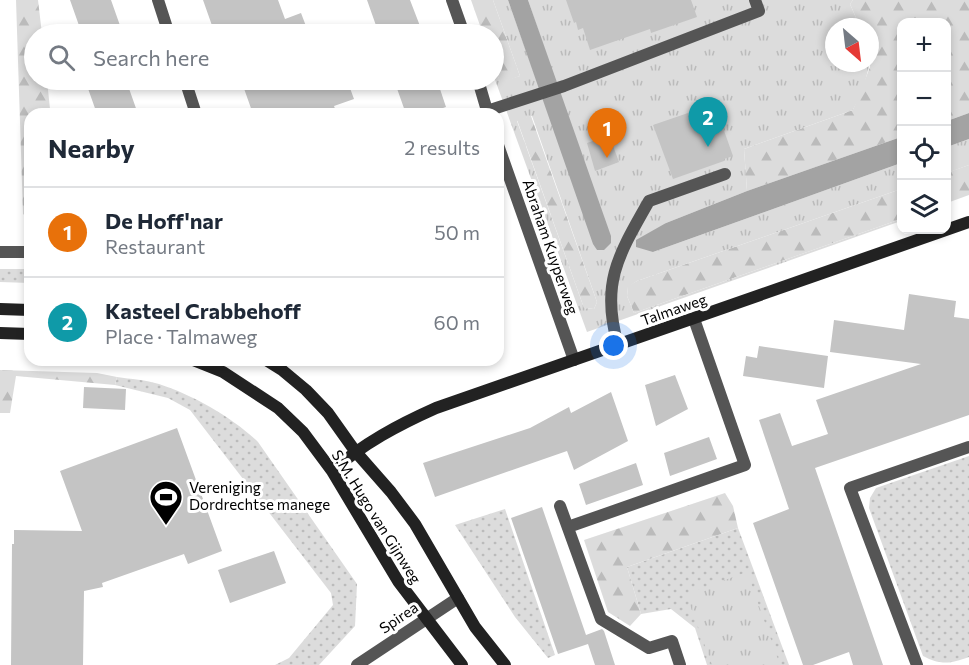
<!DOCTYPE html>
<html lang="en">
<head>
<meta charset="utf-8">
<style>
  body { margin:0; font-family:Commissioner,sans-serif; background:#f2f2f3; color:#1f2937 }
  .controls { position:absolute; right:18px; top:18px; display:grid; overflow:hidden; border-radius:12px; box-shadow:0 3px 9px #0003 }
  .controls button { width:54px; height:54px; display:grid; place-items:center; padding:0; border:0; border-bottom:2px solid #e0e1e3; background:#fff; color:#1f2937; font:30px sans-serif }
  .compass { position:absolute; left:825px; top:18px; width:54px; height:54px; border-radius:50%; background:#fff; box-shadow:0 3px 9px #0003; rotate:152deg }
  .you { position:absolute; left:614px; top:346px; width:21px; height:21px; margin:-15px; border:4px solid #fff; border-radius:50%; background:#1a73e8; box-shadow:0 0 0 9px #1a73e833 }
  .badge { display:grid; place-items:center; width:39px; height:39px; border-radius:50%; background:#000; color:#fff; font-size:20px; font-weight:700 }
  .pin { position:absolute; translate:-50% -50px; filter:drop-shadow(0 2px 3px #0008) }
  .pin::after { content:''; position:absolute; top:32px; width:21px; height:18px; background:inherit; clip-path:polygon(0 0,100% 0,50% 100%) }
  .list { margin:0; padding:0; list-style:none }
  h2 { display:flex; justify-content:space-between; align-items:center; height:78px; margin:0; padding:0 24px; font-size:26px }
  h2 small { font-size:20px; font-weight:400; color:#747a83 }
  .list li { display:grid; grid-template-columns:39px 1fr auto; gap:18px; align-items:center; box-sizing:border-box; height:90px; padding:0 24px; border-top:2px solid #e0e1e3 }
  .list b { display:block; font-size:22px; white-space:nowrap }
  .list p { margin:0; font-size:20px; white-space:nowrap; color:#747a83 }
  .list em { font-size:20px; font-style:normal; color:#747a83 }
  .icon { flex:none; width:33px; height:33px; fill:none; stroke:currentColor; stroke-width:2; stroke-linecap:round; stroke-linejoin:round }
  .map { position:relative; flex:none; width:969px; height:665px; overflow:hidden }
  .search { position:absolute; background:#fff; box-shadow:0 3px 9px #0003; left:24px; top:24px; width:480px; height:66px; display:flex; align-items:center; gap:15px; box-sizing:border-box; padding:0 21px; border-radius:33px; color:#747a83; font-size:22px }
  .panel { position:absolute; background:#fff; box-shadow:0 3px 9px #0003; left:24px; top:108px; width:480px; height:258px; border-radius:18px }
  .map>svg:first-child { display:block }
</style>
</head>
<body>
<div class="map">
<svg width="969" height="665" viewBox="0 0 969 665">
  <defs>
    <pattern id="grass-dots" width="8" height="8" patternUnits="userSpaceOnUse" patternTransform="scale(1.5)"><rect width="8" height="8" fill="#dcdcdc"/><path d="M2 2h.1M6 6h.1" fill="none" stroke="#bbb" stroke-width="1.8" stroke-linecap="round"/></pattern>
    <pattern id="forest-firs" width="22" height="20" patternUnits="userSpaceOnUse" patternTransform="scale(1.5)"><rect width="22" height="20" fill="#dcdcdc"/><path d="M5 1l3.5 6h-7zM16 11l3.5 6h-7z" fill="#bbb"/></pattern>
    <pattern id="park-tufts" width="24" height="20" patternUnits="userSpaceOnUse" patternTransform="scale(1.5)"><rect width="24" height="20" fill="#dcdcdc"/><path d="M3 7l-1-3M5 7V3M7 7l1-3M15 17l-1-3M17 17v-4M19 17l1-3" fill="none" stroke="#bbb"/></pattern>
  </defs>
  <rect width="100%" height="100%" fill="#fff"/>
  <!-- grass -->
  <path fill="url(#grass-dots)" d="M0,269H30V283L0,282Z
    M117,377C131,379 146,380 159,384C193,395 232,417 258,442L357,584L355,626L319,665H275L289,658L333,605L331,593L190,410L168,398L115,385Z
    M969,456V657C950,664 940,665 923,656L869,508L870,498L876,488Z
    M505,509L555,655L548,658L515,617L455,525Z
    M738,528L789,665H707L695,628L671,609L641,614L627,567Z"/>
  <!-- forest -->
  <path fill="url(#forest-firs)" d="M16,0H38L42,34H34V80H47L50,109V114H30L29,219L23,214Z
    M471,0H493L520,76L500,83L494,64V34H483Z
    M853,0H969V113L947,121L946,22H902L901,137L747,191L744,149L853,110L870,67V27H860L850,4Z
    M531,116L597,302L594,309L584,308L517,120Z
    M969,165V195L947,203L946,173Z
    M901,189V219L634,313L627,296L628,286L637,281Z
    M0,370L97,373L117,377L115,385L16,376L10,413H0Z
    M725,493L733,506L738,528L627,567L641,614L630,626L608,612L584,540Z"/>
  <!-- park -->
  <path fill="url(#park-tufts)" fill-rule="evenodd" d="M493,0H508L597,250H604L561,98L528,0H853L850,4L860,27H834V63H870L863,89L853,110L744,149L747,191L666,223L653,252L901,163V189L637,281L628,287L627,296L634,313L901,219V221L587,332L494,77V64L500,82L520,76ZM532,116L597,302L594,309L584,308L517,121Z
    M969,139V165L947,173V147Z
    M747,572L780,665H712L686,594Z"/>
  <!-- water -->
  <path fill="#a3a3a3" d="M508,0H528L611,236V243L604,250H597L593,244Z
    M969,113V139L947,147V121Z
    M901,137V163L653,252L636,247V240L666,223L747,191Z"/>
  <!-- building -->
  <path fill="#c4c4c4" d="M70,0H111L123,34H82Z
    M203,0H278L285,19L301,13L309,34H215Z
    M367,0H410L420,26L418,27L421,34H379Z
    M566,0H691L697,17L651,33L650,29L590,50L583,28L578,30L576,22L574,23Z
    M85,80H126L138,114H97Z
    M241,80H347L354,99L334,106L337,114H253Z
    M394,80H437L446,107L425,114H406Z
    M688,113L691,122L709,116L712,125L721,122L733,156L724,159V161L673,179L653,125Z
    M607,136L609,144L612,143L619,162L595,171L587,143Z
    M909,294L956,301L954,317L969,319V415L815,468L883,665H853L849,652L813,665H803L753,523L789,509L759,420L780,413L792,446L828,434L816,400L921,364L830,352L834,320L904,330Z
    M759,346L828,356L824,388L743,376L746,356L757,358Z
    M675,375L688,409L656,426L645,385Z
    M84,387L126,389L125,410L83,408Z
    M611,392L628,441L574,470L567,451L435,497L423,463L530,428L569,407L571,413Z
    M177,428L222,551L188,564L184,554L102,583L103,587L84,591L83,665H11L12,544H14V530L82,531L60,471Z
    M709,437L717,459L670,476L664,453Z
    M636,463L643,485L586,505L579,484Z
    M542,507L586,635L602,629L604,631L615,665H595L588,644L558,654L511,518Z
    M274,551L286,583L230,603L218,570Z"/>
  <g fill="none" stroke-linecap="round" stroke-linejoin="round">
    <!-- lane -->
    <path stroke="#555" stroke-width="12" d="M487,111L564,86L759,11L755,0
      M618,345C600,283 619,254 649,201L725,174
      M560,506L601,619L649,648L672,641L680,665
      M568,527L745,465L694,319"/>
    <!-- street -->
    <path stroke="#555" stroke-width="12" d="M158,0L169,34
      M452,0L464,34
      M185,80L196,114
      M478,80L488,114
      M498,145L574,360
      M0,252H30
      M357,665L458,598
      M917,665L850,488L969,447"/>
    <!-- secondary -->
    <path stroke="#222" stroke-width="12" d="M0,309L30,310
      M0,333L30,334
      M193,360L223,372L278,408L303,432L332,471L398,581L462,665
      M266,360L282,370L306,390L328,413L355,451L391,492L415,524L475,627L505,665
      M332,471C364,443 398,425 436,408L969,222"/>
  </g>
  <!-- icons -->
  <defs>
    <symbol id="stadium-pin" viewBox="-11 -11 22 30"><path d="M0 17L-7.5 6A9.5 9.5 0 1 1 7.5 6Z" fill="#000" stroke="#fff"/><path d="M0-5a6.5 5 0 1 0 0 10a6.5 5 0 1 0 0-10ZM-3.5-1.8h7v3.6h-7Z" fill="#fff"/></symbol>
  </defs>
  <g fill-rule="evenodd">
    <use href="#stadium-pin" x="147" y="478" width="38" height="52"/>
  </g>
  <g text-anchor="middle" stroke-width="6" stroke-linejoin="round" paint-order="stroke">
    <!-- street labels -->
    <g font-size="15" fill="#000" stroke="#fff">
      <text transform="translate(550 247) rotate(71)" y="5">Abraham Kuyperweg</text>
      <text transform="translate(674 310) rotate(-19)" y="5">Talmaweg</text>
      <text transform="translate(376 517) rotate(58)" y="5">S.M. Hugo van Gijnweg</text>
      <text transform="translate(399 618) rotate(-34)" y="5">Spirea</text>
    </g>
    <!-- poi labels -->
    <g font-size="15" fill="#000" stroke="#fff" text-anchor="start">
      <text x="189" y="493">Vereniging<tspan x="189" dy="17">Dordrechtse manege</tspan></text>
    </g>
  </g>
</svg>
<div class="controls">
<button>+</button>
<button>−</button>
<button><svg class="icon" aria-label="locate" viewBox="0 0 24 24"><circle cx="12" cy="12" r="6"/><path d="M12 2v4M12 18v4M2 12h4M18 12h4"/></svg></button>
<button><svg class="icon" aria-label="layers" viewBox="0 0 24 24"><path d="M12 4l9 5-9 5-9-5zM3 14l9 5 9-5"/></svg></button>
</div>
<svg class="compass" viewBox="-18 -18 36 36"><path d="M0-13l5 13h-10z" fill="#e53935"/><path d="M0 13l5-13h-10z" fill="#747a83"/></svg>
<div class="you"></div>
<div class="pin badge" style="left:607px;top:158px;background:#e8710a">1</div>
<div class="pin badge" style="left:708px;top:147px;background:#0f9aa8">2</div>
<div class="search"><svg class="icon" aria-label="search" viewBox="0 0 24 24"><circle cx="10" cy="10" r="6"/><path d="M15 15l6 6"/></svg>Search here</div>
<section class="panel">
<h2>Nearby<small>2 results</small></h2>
<ul class="list">
<li><span class="badge" style="background:#e8710a">1</span><div><b>De Hoff'nar</b><p>Restaurant</p></div><em>50 m</em></li>
<li><span class="badge" style="background:#0f9aa8">2</span><div><b>Kasteel Crabbehoff</b><p>Place · Talmaweg</p></div><em>60 m</em></li>
</ul>
</section>
</div>
</body>
</html>
